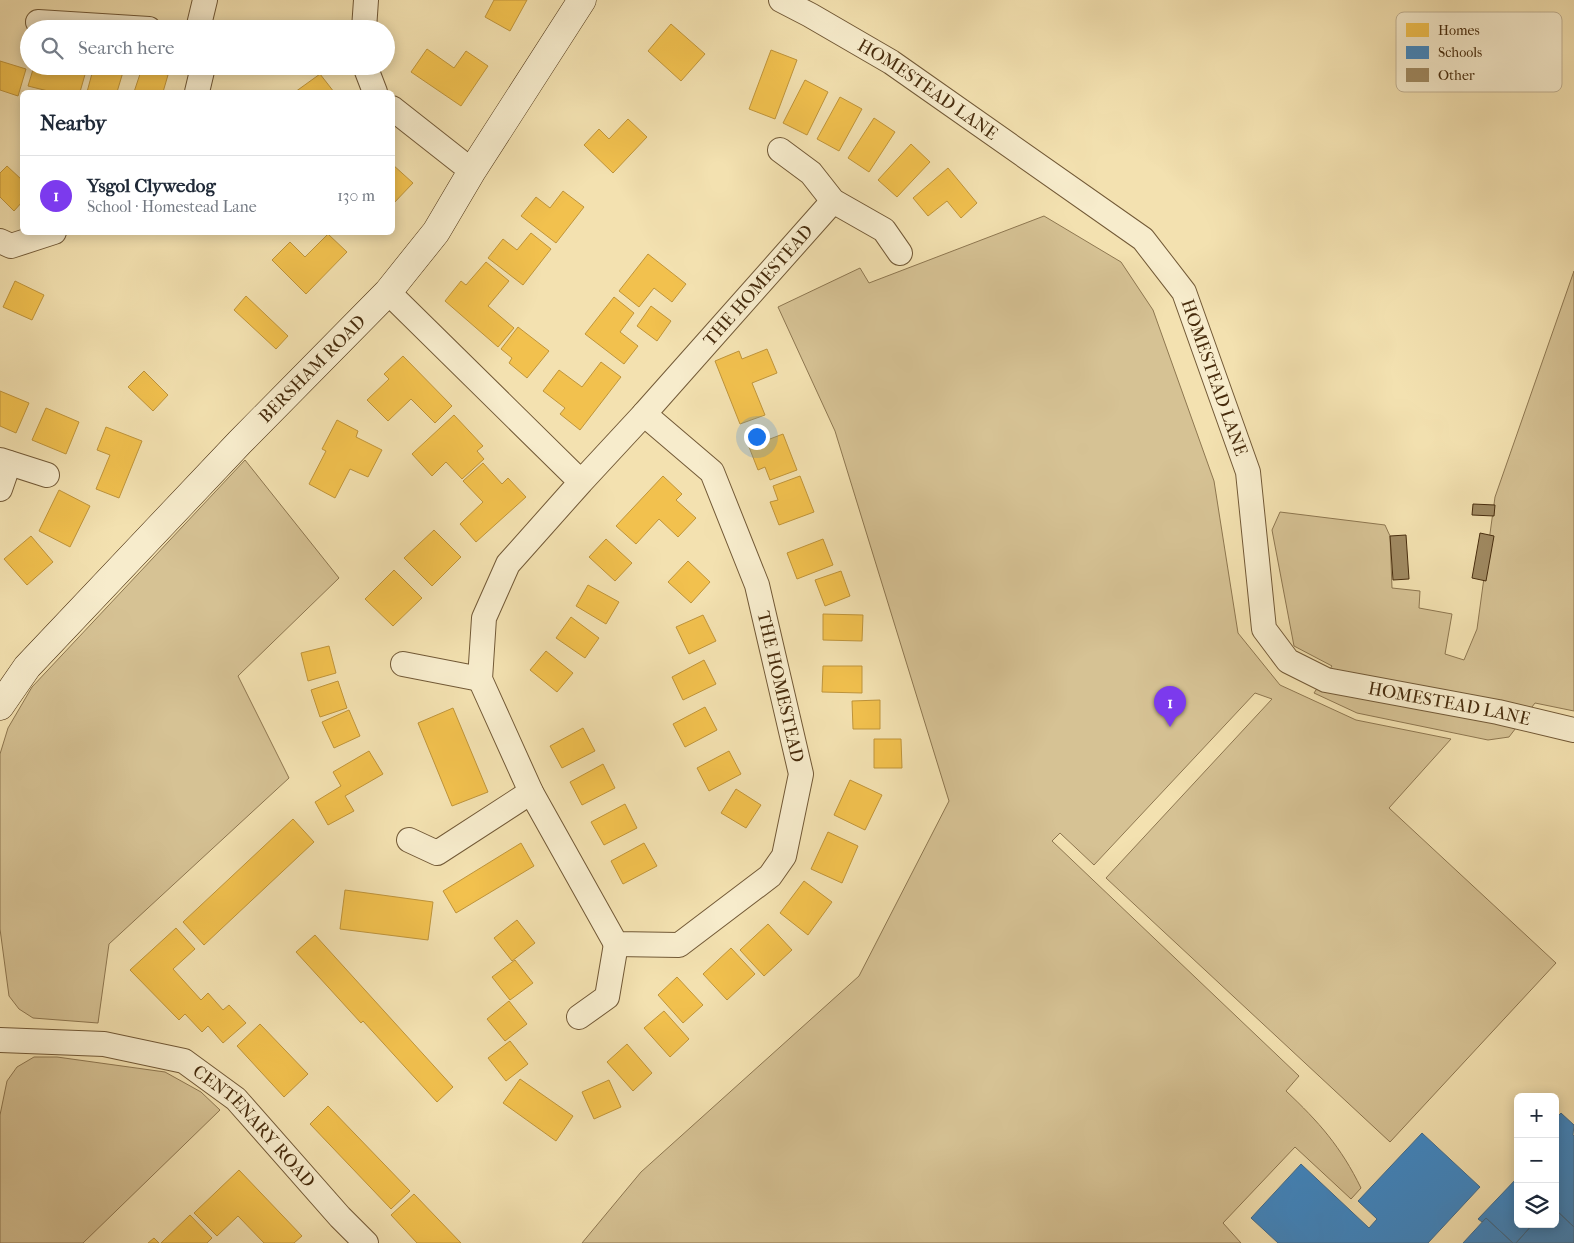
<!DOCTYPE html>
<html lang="en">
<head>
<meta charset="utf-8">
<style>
  body { margin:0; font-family:"IM FELL French Canon",serif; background:#f6f6f7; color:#1f2937 }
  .controls { position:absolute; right:15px; bottom:15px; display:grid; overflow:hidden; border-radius:8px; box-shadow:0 2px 12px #0003 }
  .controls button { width:45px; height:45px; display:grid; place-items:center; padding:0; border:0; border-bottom:1px solid #e0e1e3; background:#fff; color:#1f2937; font:25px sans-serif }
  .you { position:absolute; left:756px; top:436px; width:18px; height:18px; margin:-12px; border:4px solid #fff; border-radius:50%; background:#1a73e8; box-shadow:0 0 0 8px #1a73e833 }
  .badge { display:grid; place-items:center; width:32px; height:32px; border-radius:50%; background:#7c3aed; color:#fff; font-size:16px; font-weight:700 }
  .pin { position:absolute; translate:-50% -41px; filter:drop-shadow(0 1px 2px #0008) }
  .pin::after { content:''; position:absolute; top:26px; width:18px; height:15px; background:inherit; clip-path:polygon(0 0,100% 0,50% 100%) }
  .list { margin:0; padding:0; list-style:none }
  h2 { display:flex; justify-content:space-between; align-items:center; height:65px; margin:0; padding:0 20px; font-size:21px }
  h2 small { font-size:16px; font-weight:400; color:#747a83 }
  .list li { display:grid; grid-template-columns:32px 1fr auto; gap:15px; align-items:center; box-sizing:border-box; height:80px; padding:0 20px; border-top:1px solid #e0e1e3 }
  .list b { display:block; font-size:19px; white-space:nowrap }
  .list p { margin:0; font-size:16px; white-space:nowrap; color:#747a83 }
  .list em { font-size:16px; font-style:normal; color:#747a83 }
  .icon { flex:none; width:28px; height:28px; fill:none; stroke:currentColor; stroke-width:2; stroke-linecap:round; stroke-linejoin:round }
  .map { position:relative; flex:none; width:1574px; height:1243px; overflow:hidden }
  .search { position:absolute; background:#fff; box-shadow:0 2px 12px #0003; left:20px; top:20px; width:375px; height:55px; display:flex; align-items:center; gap:12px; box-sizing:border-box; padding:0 18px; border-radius:28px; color:#747a83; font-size:19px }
  .panel { position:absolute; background:#fff; box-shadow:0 2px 12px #0003; left:20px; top:90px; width:375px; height:145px; border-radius:8px }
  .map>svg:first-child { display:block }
</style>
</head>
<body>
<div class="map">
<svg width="1574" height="1243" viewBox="0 0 1574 1243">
  <rect width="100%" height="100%" fill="#f3e1b0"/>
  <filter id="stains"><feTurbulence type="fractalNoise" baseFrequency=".004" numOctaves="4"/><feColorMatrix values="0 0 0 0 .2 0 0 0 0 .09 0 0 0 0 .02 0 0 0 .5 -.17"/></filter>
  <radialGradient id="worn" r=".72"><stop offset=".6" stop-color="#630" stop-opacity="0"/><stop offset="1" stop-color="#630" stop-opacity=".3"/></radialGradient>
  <!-- green -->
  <path fill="#d6c294" stroke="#8e7750" d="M1044,216L1121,262L1153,310L1214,481L1238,633L1280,685L1356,720L1451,739L1389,808L1556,963L1390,1142L1106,878L1272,699L1255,693L1094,865L1060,833L1052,841L1299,1076L1286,1091C1319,1122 1341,1147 1361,1188L1351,1199L1295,1147L1223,1223L1241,1243H582L641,1172L859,976L949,801L835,431L778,307L860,268L869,283Z
    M1574,271V711L1535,703L1509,737L1488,740L1357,713L1314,693L1332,666L1294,646L1272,530L1280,512L1385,525L1390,536L1392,588L1420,591L1419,608L1452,614L1445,654L1464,660L1477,629L1495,497Z
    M245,460L339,578L238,676L289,778L109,944L98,1023L33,1018L19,1009L9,996L0,929V754L8,728L32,687Z
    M34,1057H57L165,1072L201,1092L220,1110L83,1243H0V1115L7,1081L17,1067Z"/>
  <!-- homes -->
  <path fill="#f2c14e" stroke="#bf943a" d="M494,0H527L510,31L485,17Z
    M671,24L705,54L681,81L648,51Z
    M427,49L454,68L466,51L488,66L461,106L411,72Z
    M771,50L797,60L775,119L749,109Z
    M0,61L26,69L18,96L0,90Z
    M34,66H68L86,71L80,92H52L28,86Z
    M94,66H102L123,72L117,92H87Z
    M142,68L168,75L163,92H134Z
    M320,74L334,92H295Z
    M805,80L828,92L807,135L783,123Z
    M840,97L862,109L839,151L817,139Z
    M874,118L895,132L869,172L848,158Z
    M628,119L647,137L613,173L584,145L599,129L609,139Z
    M911,144L930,162L897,197L878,180Z
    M392,164L413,183L392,205Z
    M7,166L22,180V202L14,211L0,197V173Z
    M948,168L977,203L961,218L947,201L928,216L913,198Z
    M563,191L584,207L556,243L521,216L536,197L550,208Z
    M531,233L551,249L523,285L488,258L503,239L517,250Z
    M328,234L347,252L306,294L272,260L290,242L305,257Z
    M648,254L686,284L672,302L654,288L639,307L619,291Z
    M486,262L509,281L488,306L514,328L498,347L445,301L461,281L466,285Z
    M15,281L44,295L32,320L3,307Z
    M246,296L288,336L276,349L234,310Z
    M614,297L634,313L620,332L638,346L624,364L585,334Z
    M651,306L671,321L657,341L637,326Z
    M518,327L549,351L527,378L509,363L512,358L501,349Z
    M767,349L777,373L752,383L765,415L740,424L715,361L739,351L742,359Z
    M403,356L452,406L435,423L411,399L388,421L367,400L389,379L384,374Z
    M601,362L621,377L580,430L560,414L565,408L543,391L559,370L582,387Z
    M144,371L168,395L153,411L128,387Z
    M0,391L29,403L16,433L0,426Z
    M46,408L79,422L66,454L32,440Z
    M454,415L483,446L477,451L484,459L462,479L446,462L432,476L412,454Z
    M337,420L358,431L356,437L382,450L368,477L350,469L335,498L309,484L326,451L322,449Z
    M106,427L142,441L119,498L96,489L110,455L97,450Z
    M783,434L797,470L770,480L765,467L758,470L749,447Z
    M483,463L502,484L508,478L526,497L476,542L460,524L483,502L463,481Z
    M663,476L682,494L676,500L696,518L678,537L659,519L636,544L616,526Z
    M800,476L814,512L779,525L770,502L778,500L773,486Z
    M59,490L90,506L70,547L39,531Z
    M434,530L461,557L432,586L404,558Z
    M31,536L53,562L27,585L4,559Z
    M606,539L632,563L615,581L589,557Z
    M823,539L833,565L797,579L787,553Z
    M688,561L710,582L691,603L668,582Z
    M394,570L422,598L393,626L365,599Z
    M841,571L850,596L825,606L815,580Z
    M588,585L619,602L606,624L576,606Z
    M823,614L863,615L862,641L823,640Z
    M703,615L716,641L689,654L676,627Z
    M571,617L599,638L585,658L556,638Z
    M329,646L336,673L308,681L301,653Z
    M546,651L573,673L557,692L530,670Z
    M704,660L716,684L683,700L672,677Z
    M823,666H862V693L822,692Z
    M338,681L347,708L320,717L311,690Z
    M880,700V729H853L852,701Z
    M705,707L717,730L685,747L673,724Z
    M453,708L488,792L452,806L418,723Z
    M349,710L360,736L334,748L322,722Z
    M583,728L595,751L562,768L550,746Z
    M874,739H901L902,768H874Z
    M369,751L383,774L345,796L354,811L328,825L315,802L341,786L333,772Z
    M729,751L741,774L709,791L697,768Z
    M603,764L615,788L582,805L570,782Z
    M850,780L882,795L865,830L834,815Z
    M736,789L761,805L746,828L721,813Z
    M625,804L637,828L604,845L591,822Z
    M293,819L314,842L204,945L183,922Z
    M828,832L858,846L842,883L811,869Z
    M521,843L534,866L456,913L443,891Z
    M644,843L657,866L623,884L611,861Z
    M804,881L832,902L808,935L780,913Z
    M345,890L433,902L428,940L340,929Z
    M517,920L535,943L512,961L494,938Z
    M768,924L792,950L764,976L740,950Z
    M176,928L195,949L173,969L201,1000L208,993L223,1010L229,1005L246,1023L223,1043L208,1026L202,1032L185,1014L179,1020L130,970Z
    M315,935L453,1087L437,1102L363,1021L361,1023L296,952Z
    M731,948L755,974L727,1000L703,974Z
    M515,960L533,983L510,1000L492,977Z
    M677,977L703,1005L683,1023L658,995Z
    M509,1001L527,1024L505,1041L487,1019Z
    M664,1011L689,1039L670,1057L644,1028Z
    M260,1024L308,1074L284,1097L237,1046Z
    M510,1041L528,1064L506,1081L488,1058Z
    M627,1044L652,1073L633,1091L607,1062Z
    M520,1079L573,1116L556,1141L503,1103Z
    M609,1080L621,1107L594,1119L582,1092Z
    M328,1106L410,1191L391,1209L310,1124Z
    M239,1170L302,1236L294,1243H264L238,1216L217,1236L194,1213Z
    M414,1194L461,1243H417L391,1215Z
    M190,1215L212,1238L207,1243H161Z
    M154,1238L159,1243H148Z"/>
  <!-- schools -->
  <path fill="#3f88c5" stroke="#416c8e" d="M1561,1113L1574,1125L1573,1135L1574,1136V1227L1555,1209V1119Z
    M1422,1133L1480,1187L1428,1243H1278L1251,1218L1301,1164L1369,1228L1377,1219L1358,1201Z
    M1518,1177V1224H1533L1516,1243H1513L1486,1218L1482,1222L1478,1219Z
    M1555,1209L1574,1227V1243H1516L1533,1224H1555Z
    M1486,1218L1513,1243H1463Z"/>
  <!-- building -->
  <path fill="#a08a62" stroke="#472c0d" d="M1473,504L1495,505L1494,516L1472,515Z
    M1480,533L1494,536L1486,581L1472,578Z
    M1406,535L1409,579L1393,580L1390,536Z"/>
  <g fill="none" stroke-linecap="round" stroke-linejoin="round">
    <defs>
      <g id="street">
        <path id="s1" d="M781,0L810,15L891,62L1143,239L1184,292L1248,472L1264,629L1288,661L1326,680L1498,712L1574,730"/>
        <path d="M38,22L149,29"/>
        <path d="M198,29L205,0"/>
        <path d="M364,29L366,0"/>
        <path d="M365,66L375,92"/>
        <path d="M197,92L202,71L201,66"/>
        <path d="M392,108L472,171"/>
        <path d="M780,150L811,173L833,201L884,230L900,253"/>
        <path d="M0,241L11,246L54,232"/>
        <path id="s2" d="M388,292L581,482L644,414L712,472L757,585L801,774L784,856L770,876L679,945L616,944L531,792L480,679L484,618L508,564L581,482"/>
        <path id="s3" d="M644,414L833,201"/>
        <path d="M0,460L47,475"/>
        <path d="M0,489L9,463"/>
        <path d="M403,664L480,679"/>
        <path d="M409,840L437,853L531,792"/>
        <path d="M579,1017L607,997L616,944"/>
        <path id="s4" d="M0,1040L104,1044L184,1061L236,1099L340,1217L366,1243"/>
      </g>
      <g id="secondary">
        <path id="s5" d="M0,706L27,667L240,442L388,292L436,232L472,171L582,0"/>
      </g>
    </defs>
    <!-- street casing -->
    <use href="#street" stroke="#725936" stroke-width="26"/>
    <!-- secondary casing -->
    <use href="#secondary" stroke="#472c0d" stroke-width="29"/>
    <!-- street -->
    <use href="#street" stroke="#f7eccc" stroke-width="24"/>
    <!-- secondary -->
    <use href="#secondary" stroke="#f7eccc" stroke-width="28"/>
  </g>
  <g text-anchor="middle" stroke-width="5" stroke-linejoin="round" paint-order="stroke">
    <!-- street labels -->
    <g font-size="18" fill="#472c0d" stroke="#f7eccc">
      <text dy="6" stroke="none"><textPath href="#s1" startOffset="172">HOMESTEAD LANE</textPath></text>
      <text dy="6" stroke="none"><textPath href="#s3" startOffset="172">THE HOMESTEAD</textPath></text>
      <text dy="6" stroke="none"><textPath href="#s5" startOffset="460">BERSHAM ROAD</textPath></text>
      <text dy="6" stroke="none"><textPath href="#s1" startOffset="592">HOMESTEAD LANE</textPath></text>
      <text dy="6" stroke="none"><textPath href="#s2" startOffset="679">THE HOMESTEAD</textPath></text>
      <text dy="6" stroke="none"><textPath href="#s1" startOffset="1058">HOMESTEAD LANE</textPath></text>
      <text dy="6" stroke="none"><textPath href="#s4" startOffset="282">CENTENARY ROAD</textPath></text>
    </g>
  </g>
  <!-- legend -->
  <rect x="1396" y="12" width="166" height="80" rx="8" fill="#f7eccc" stroke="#c2b293" stroke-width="1"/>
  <rect x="1406" y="23" width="23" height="14" fill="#f2c14e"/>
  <rect x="1406" y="46" width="23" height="13" fill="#3f88c5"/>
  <rect x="1406" y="68" width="23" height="14" fill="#a08a62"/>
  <g font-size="14" fill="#472c0d">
    <text x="1438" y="35">Homes</text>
    <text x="1438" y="57">Schools</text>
    <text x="1438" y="80">Other</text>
  </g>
  <rect width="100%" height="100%" filter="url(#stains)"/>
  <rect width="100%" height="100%" fill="url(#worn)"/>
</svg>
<div class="controls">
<button>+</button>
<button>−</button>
<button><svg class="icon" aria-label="layers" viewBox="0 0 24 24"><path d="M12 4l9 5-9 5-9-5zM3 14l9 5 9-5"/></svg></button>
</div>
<div class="you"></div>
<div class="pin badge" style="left:1170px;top:727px">1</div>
<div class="search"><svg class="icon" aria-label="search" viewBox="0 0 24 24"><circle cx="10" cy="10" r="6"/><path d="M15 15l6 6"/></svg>Search here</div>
<section class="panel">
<h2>Nearby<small></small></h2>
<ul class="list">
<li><span class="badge">1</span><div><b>Ysgol Clywedog</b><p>School · Homestead Lane</p></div><em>130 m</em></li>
</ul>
</section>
</div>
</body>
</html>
